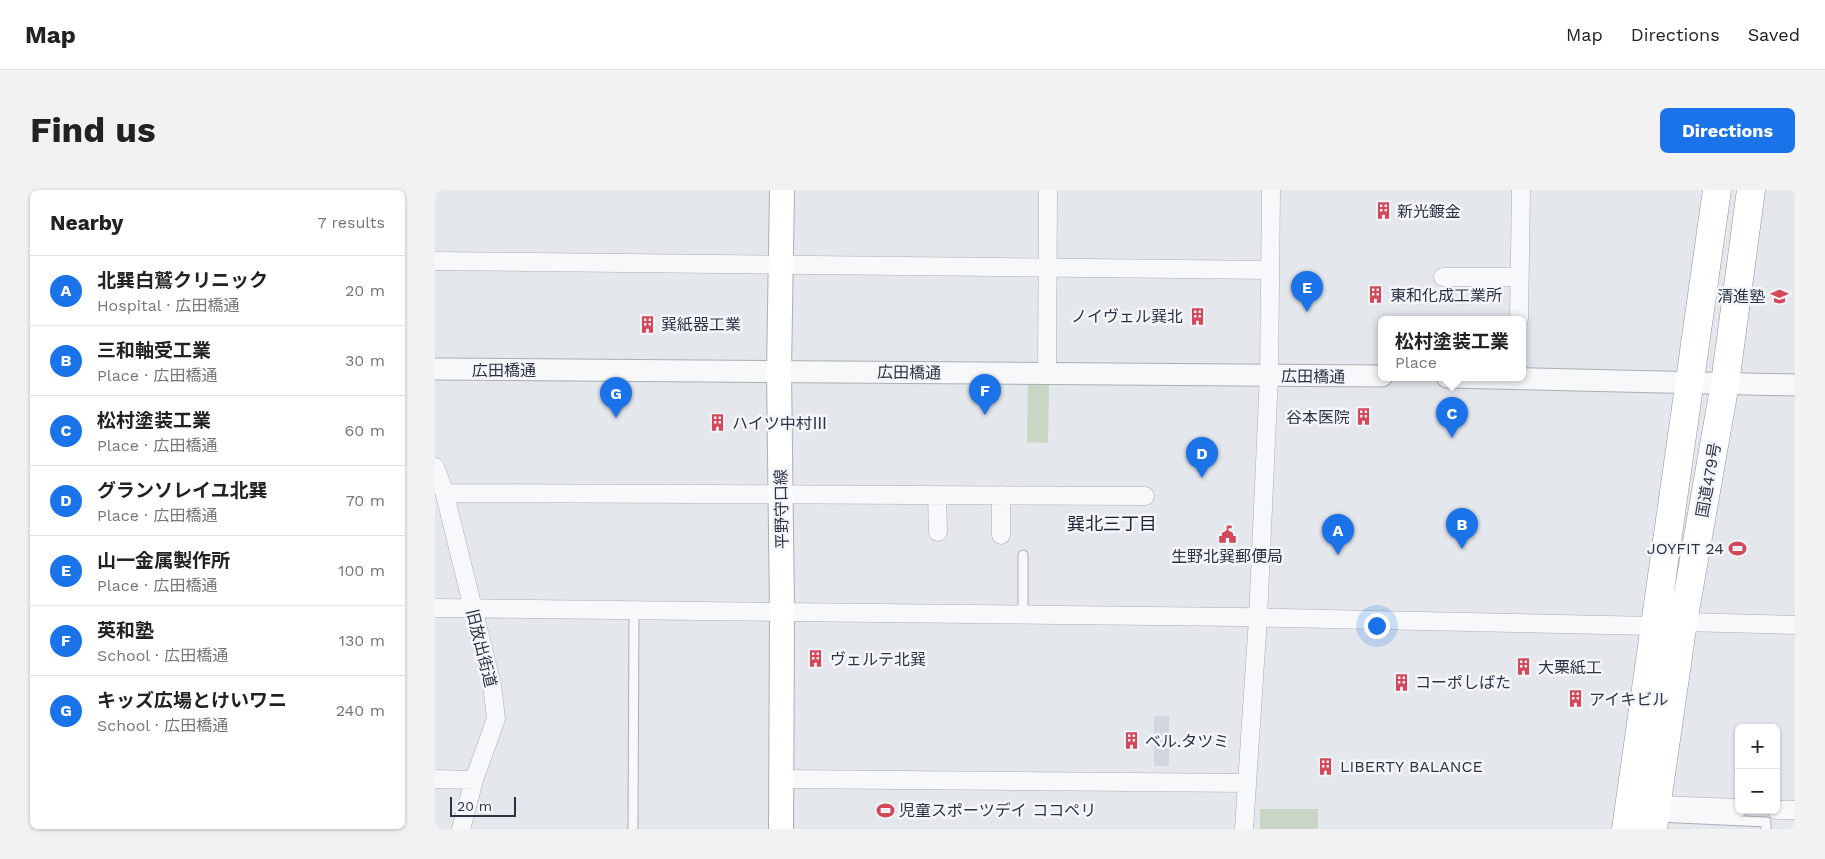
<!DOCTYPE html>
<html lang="en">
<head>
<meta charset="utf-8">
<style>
  body { margin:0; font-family:"Work Sans","Noto Sans JP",sans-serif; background:#f2f2f2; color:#222 }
  .controls { position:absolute; right:15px; bottom:15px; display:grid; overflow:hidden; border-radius:8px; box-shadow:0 1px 4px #0004 }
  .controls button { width:45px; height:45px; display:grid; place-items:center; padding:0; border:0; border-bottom:1px solid #e0e0e0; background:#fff; color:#222; font:25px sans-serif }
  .scale { position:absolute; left:15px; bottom:12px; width:66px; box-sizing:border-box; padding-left:5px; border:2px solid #2b3445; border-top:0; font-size:14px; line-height:18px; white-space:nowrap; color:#2b3445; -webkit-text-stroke:4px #f4f6f9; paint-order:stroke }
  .you { position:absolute; left:941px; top:435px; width:18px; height:18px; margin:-12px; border:4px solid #fff; border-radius:50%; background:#1a73e8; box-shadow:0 0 0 8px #1a73e833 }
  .badge { display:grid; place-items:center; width:32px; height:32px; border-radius:50%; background:#1a73e8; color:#fff; font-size:16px; font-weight:700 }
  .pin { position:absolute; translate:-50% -41px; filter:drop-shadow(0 1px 2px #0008) }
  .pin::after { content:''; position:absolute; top:26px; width:18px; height:15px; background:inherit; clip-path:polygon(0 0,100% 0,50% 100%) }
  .popup { position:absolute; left:943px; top:126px; width:148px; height:65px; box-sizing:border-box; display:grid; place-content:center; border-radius:8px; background:#fff; filter:drop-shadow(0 1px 4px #0005); font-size:16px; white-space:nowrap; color:#767676 }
  .popup b { font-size:19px; color:#222 }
  .popup::after { content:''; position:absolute; left:50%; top:100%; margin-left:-10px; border:10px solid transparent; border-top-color:#fff }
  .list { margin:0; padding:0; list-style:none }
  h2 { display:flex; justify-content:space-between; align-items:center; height:65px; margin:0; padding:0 20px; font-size:21px }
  h2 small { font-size:16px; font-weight:400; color:#767676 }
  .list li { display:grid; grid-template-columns:32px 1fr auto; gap:15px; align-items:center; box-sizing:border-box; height:70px; padding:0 20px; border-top:1px solid #e0e0e0 }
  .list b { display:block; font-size:19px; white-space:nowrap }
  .list p { margin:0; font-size:16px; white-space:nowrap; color:#767676 }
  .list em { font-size:16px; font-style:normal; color:#767676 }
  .map { position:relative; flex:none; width:1360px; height:639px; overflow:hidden; border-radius:8px }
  header { display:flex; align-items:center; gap:30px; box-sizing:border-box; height:70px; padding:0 25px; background:#fff; border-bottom:1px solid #e0e0e0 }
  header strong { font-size:24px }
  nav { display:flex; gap:28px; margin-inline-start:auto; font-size:18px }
  .intro { display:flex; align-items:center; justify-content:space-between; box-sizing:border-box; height:120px; padding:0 30px }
  h1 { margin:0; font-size:35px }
  .button { padding:12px 22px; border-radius:8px; background:#1a73e8; color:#fff; font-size:18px; font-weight:700 }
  main { display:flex; gap:30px; padding:0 30px }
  aside { flex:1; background:#fff; border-radius:8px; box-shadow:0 1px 4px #0004 }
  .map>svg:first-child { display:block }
</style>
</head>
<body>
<header>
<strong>Map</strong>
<nav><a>Map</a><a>Directions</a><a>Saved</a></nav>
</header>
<div class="intro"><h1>Find us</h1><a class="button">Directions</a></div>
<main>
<aside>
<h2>Nearby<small>7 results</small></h2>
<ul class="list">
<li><span class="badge">A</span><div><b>北巽白鷲クリニック</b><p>Hospital · 広田橋通</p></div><em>20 m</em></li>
<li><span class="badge">B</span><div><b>三和軸受工業</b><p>Place · 広田橋通</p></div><em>30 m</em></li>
<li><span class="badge">C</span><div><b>松村塗装工業</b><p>Place · 広田橋通</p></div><em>60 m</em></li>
<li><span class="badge">D</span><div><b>グランソレイユ北巽</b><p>Place · 広田橋通</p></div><em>70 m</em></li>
<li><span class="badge">E</span><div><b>山一金属製作所</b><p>Place · 広田橋通</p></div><em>100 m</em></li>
<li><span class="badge">F</span><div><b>英和塾</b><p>School · 広田橋通</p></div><em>130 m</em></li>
<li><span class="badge">G</span><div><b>キッズ広場とけいワニ</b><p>School · 広田橋通</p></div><em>240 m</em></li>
</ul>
</aside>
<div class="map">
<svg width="1360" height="639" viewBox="0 0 1360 639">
  <rect width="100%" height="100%" fill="#e4e7ec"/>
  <!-- built -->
  <path fill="#d2d6de" d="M719,526H734V576H719Z"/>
  <!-- green -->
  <path fill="#c9d6c5" d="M593,194H614L613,253L592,252Z
    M825,619H883V639H825Z"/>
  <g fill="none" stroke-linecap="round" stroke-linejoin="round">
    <defs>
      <path id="service" d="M588,365V424
        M1222,627L1331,632V638
        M198,639L199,420"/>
      <path id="minor" d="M0,71L835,80
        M1008,87H1085
        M1084,129L1086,0
        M612,184L613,0
        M0,277L9,301L57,495L61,529L39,590L26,639
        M10,303L710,306
        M502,305L503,342
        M566,305V345
        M0,418L805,427L1219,436
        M1248,432L1360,435
        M0,589L39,590
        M346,589L812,593
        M1221,615L1304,618
        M1341,620H1360
        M809,639L823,428L834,185L836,0"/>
      <path id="tertiary" d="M0,179L947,186
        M1012,187L1360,195"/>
      <path id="secondary" d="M346,639L347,422L344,181L347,0"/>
      <path id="trunk" d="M1191,639L1282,0
        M1218,639L1248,432L1290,193L1316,0"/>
    </defs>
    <!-- service casing -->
    <use href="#service" stroke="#a9aeb7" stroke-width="11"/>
    <!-- minor casing -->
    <use href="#minor" stroke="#a9aeb7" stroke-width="19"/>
    <!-- tertiary casing -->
    <use href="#tertiary" stroke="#a9aeb7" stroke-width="23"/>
    <!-- secondary casing -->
    <use href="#secondary" stroke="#a9aeb7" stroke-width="26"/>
    <!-- trunk casing -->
    <use href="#trunk" stroke="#8b94a3" stroke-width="29"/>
    <!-- service -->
    <use href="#service" stroke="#f7f8fa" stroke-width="9"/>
    <!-- minor -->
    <use href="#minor" stroke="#f7f8fa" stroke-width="18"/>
    <!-- tertiary -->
    <use href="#tertiary" stroke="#f7f8fa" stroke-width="21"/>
    <!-- secondary -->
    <use href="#secondary" stroke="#fff" stroke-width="24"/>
    <!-- trunk -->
    <use href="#trunk" stroke="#fff" stroke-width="28"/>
  </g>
  <!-- icons -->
  <defs>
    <symbol id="building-bare" viewBox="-9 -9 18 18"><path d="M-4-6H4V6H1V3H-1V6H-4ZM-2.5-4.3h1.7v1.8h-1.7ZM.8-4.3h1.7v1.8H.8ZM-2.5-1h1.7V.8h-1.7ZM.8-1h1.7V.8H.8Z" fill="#d1495b" stroke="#f4f6f9" stroke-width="2.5" paint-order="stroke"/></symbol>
    <symbol id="school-bare" viewBox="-9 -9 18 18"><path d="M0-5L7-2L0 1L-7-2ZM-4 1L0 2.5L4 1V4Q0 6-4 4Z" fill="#d1495b" stroke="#f4f6f9" stroke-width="2.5" paint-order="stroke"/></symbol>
    <symbol id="civic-bare" viewBox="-9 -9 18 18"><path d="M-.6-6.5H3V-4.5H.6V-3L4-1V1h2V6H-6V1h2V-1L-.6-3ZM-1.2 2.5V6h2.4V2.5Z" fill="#d1495b" stroke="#f4f6f9" stroke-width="2.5" paint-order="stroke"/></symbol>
    <symbol id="stadium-bare" viewBox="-9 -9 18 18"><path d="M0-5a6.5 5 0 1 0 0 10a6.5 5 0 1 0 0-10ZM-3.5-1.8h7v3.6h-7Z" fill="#d1495b" stroke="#f4f6f9" stroke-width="2.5" paint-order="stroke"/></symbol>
  </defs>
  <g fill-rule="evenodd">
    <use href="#building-bare" x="936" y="8" width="25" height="25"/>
    <use href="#building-bare" x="928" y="92" width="25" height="25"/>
    <use href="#school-bare" x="1332" y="94" width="25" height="25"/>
    <use href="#building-bare" x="750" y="114" width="25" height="25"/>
    <use href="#building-bare" x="200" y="122" width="25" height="25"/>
    <use href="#building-bare" x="916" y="214" width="25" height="25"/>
    <use href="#building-bare" x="270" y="220" width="25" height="25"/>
    <use href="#civic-bare" x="780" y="332" width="25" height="25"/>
    <use href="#stadium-bare" x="1290" y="346" width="25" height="25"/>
    <use href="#building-bare" x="368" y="456" width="25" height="25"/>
    <use href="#building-bare" x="1076" y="464" width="25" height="25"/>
    <use href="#building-bare" x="954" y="480" width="25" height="25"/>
    <use href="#building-bare" x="1128" y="496" width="25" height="25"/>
    <use href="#building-bare" x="684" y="538" width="25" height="25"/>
    <use href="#building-bare" x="878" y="564" width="25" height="25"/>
    <use href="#stadium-bare" x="438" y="608" width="25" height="25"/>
  </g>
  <g text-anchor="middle" stroke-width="5" stroke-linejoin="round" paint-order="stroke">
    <!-- poi labels -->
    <g font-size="16" fill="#2b3445" stroke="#f4f6f9" text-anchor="start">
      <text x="962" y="27">新光鍍金</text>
      <text x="955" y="111">東和化成工業所</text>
      <text x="1330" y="112" text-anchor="end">清進塾</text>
      <text x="748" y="132" text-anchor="end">ノイヴェル巽北</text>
      <text x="226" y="140">巽紙器工業</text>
      <text x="915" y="233" text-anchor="end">谷本医院</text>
      <text x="297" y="239">ハイツ中村Ⅲ</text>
      <text x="1289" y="364" text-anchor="end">JOYFIT 24</text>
      <text x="792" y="372" text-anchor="middle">生野北巽郵便局</text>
      <text x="395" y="475">ヴェルテ北巽</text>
      <text x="1103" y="483">大栗紙工</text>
      <text x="980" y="498">コーポしばた</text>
      <text x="1154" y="515">アイキビル</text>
      <text x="710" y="557">ベル.タツミ</text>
      <text x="905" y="582">LIBERTY BALANCE</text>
      <text x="464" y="626">児童スポーツデイ ココペリ</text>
    </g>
    <!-- street labels -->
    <g font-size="16" fill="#2b3445" stroke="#f4f6f9">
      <text x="69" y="186">広田橋通</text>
      <text transform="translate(474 182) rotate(1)" y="6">広田橋通</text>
      <text transform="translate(878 186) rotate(1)" y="6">広田橋通</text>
      <text transform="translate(1273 290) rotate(-80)" y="6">国道479号</text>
      <text transform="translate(346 319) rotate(-91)" y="6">平野守口線</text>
      <text transform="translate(47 458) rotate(76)" y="6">旧放出街道</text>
    </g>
    <!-- neighbourhood labels -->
    <g font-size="18" fill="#1d2536" stroke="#f4f6f9">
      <text x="677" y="340">巽北三丁目</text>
    </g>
  </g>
</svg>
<div class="controls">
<button>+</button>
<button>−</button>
</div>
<div class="scale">20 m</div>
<div class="you"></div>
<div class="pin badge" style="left:903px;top:365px">A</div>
<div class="pin badge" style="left:1027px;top:359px">B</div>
<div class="pin badge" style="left:1017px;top:248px">C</div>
<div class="popup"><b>松村塗装工業</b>Place</div>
<div class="pin badge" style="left:767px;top:288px">D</div>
<div class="pin badge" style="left:872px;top:122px">E</div>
<div class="pin badge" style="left:550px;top:225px">F</div>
<div class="pin badge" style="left:181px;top:228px">G</div>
</div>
</main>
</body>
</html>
